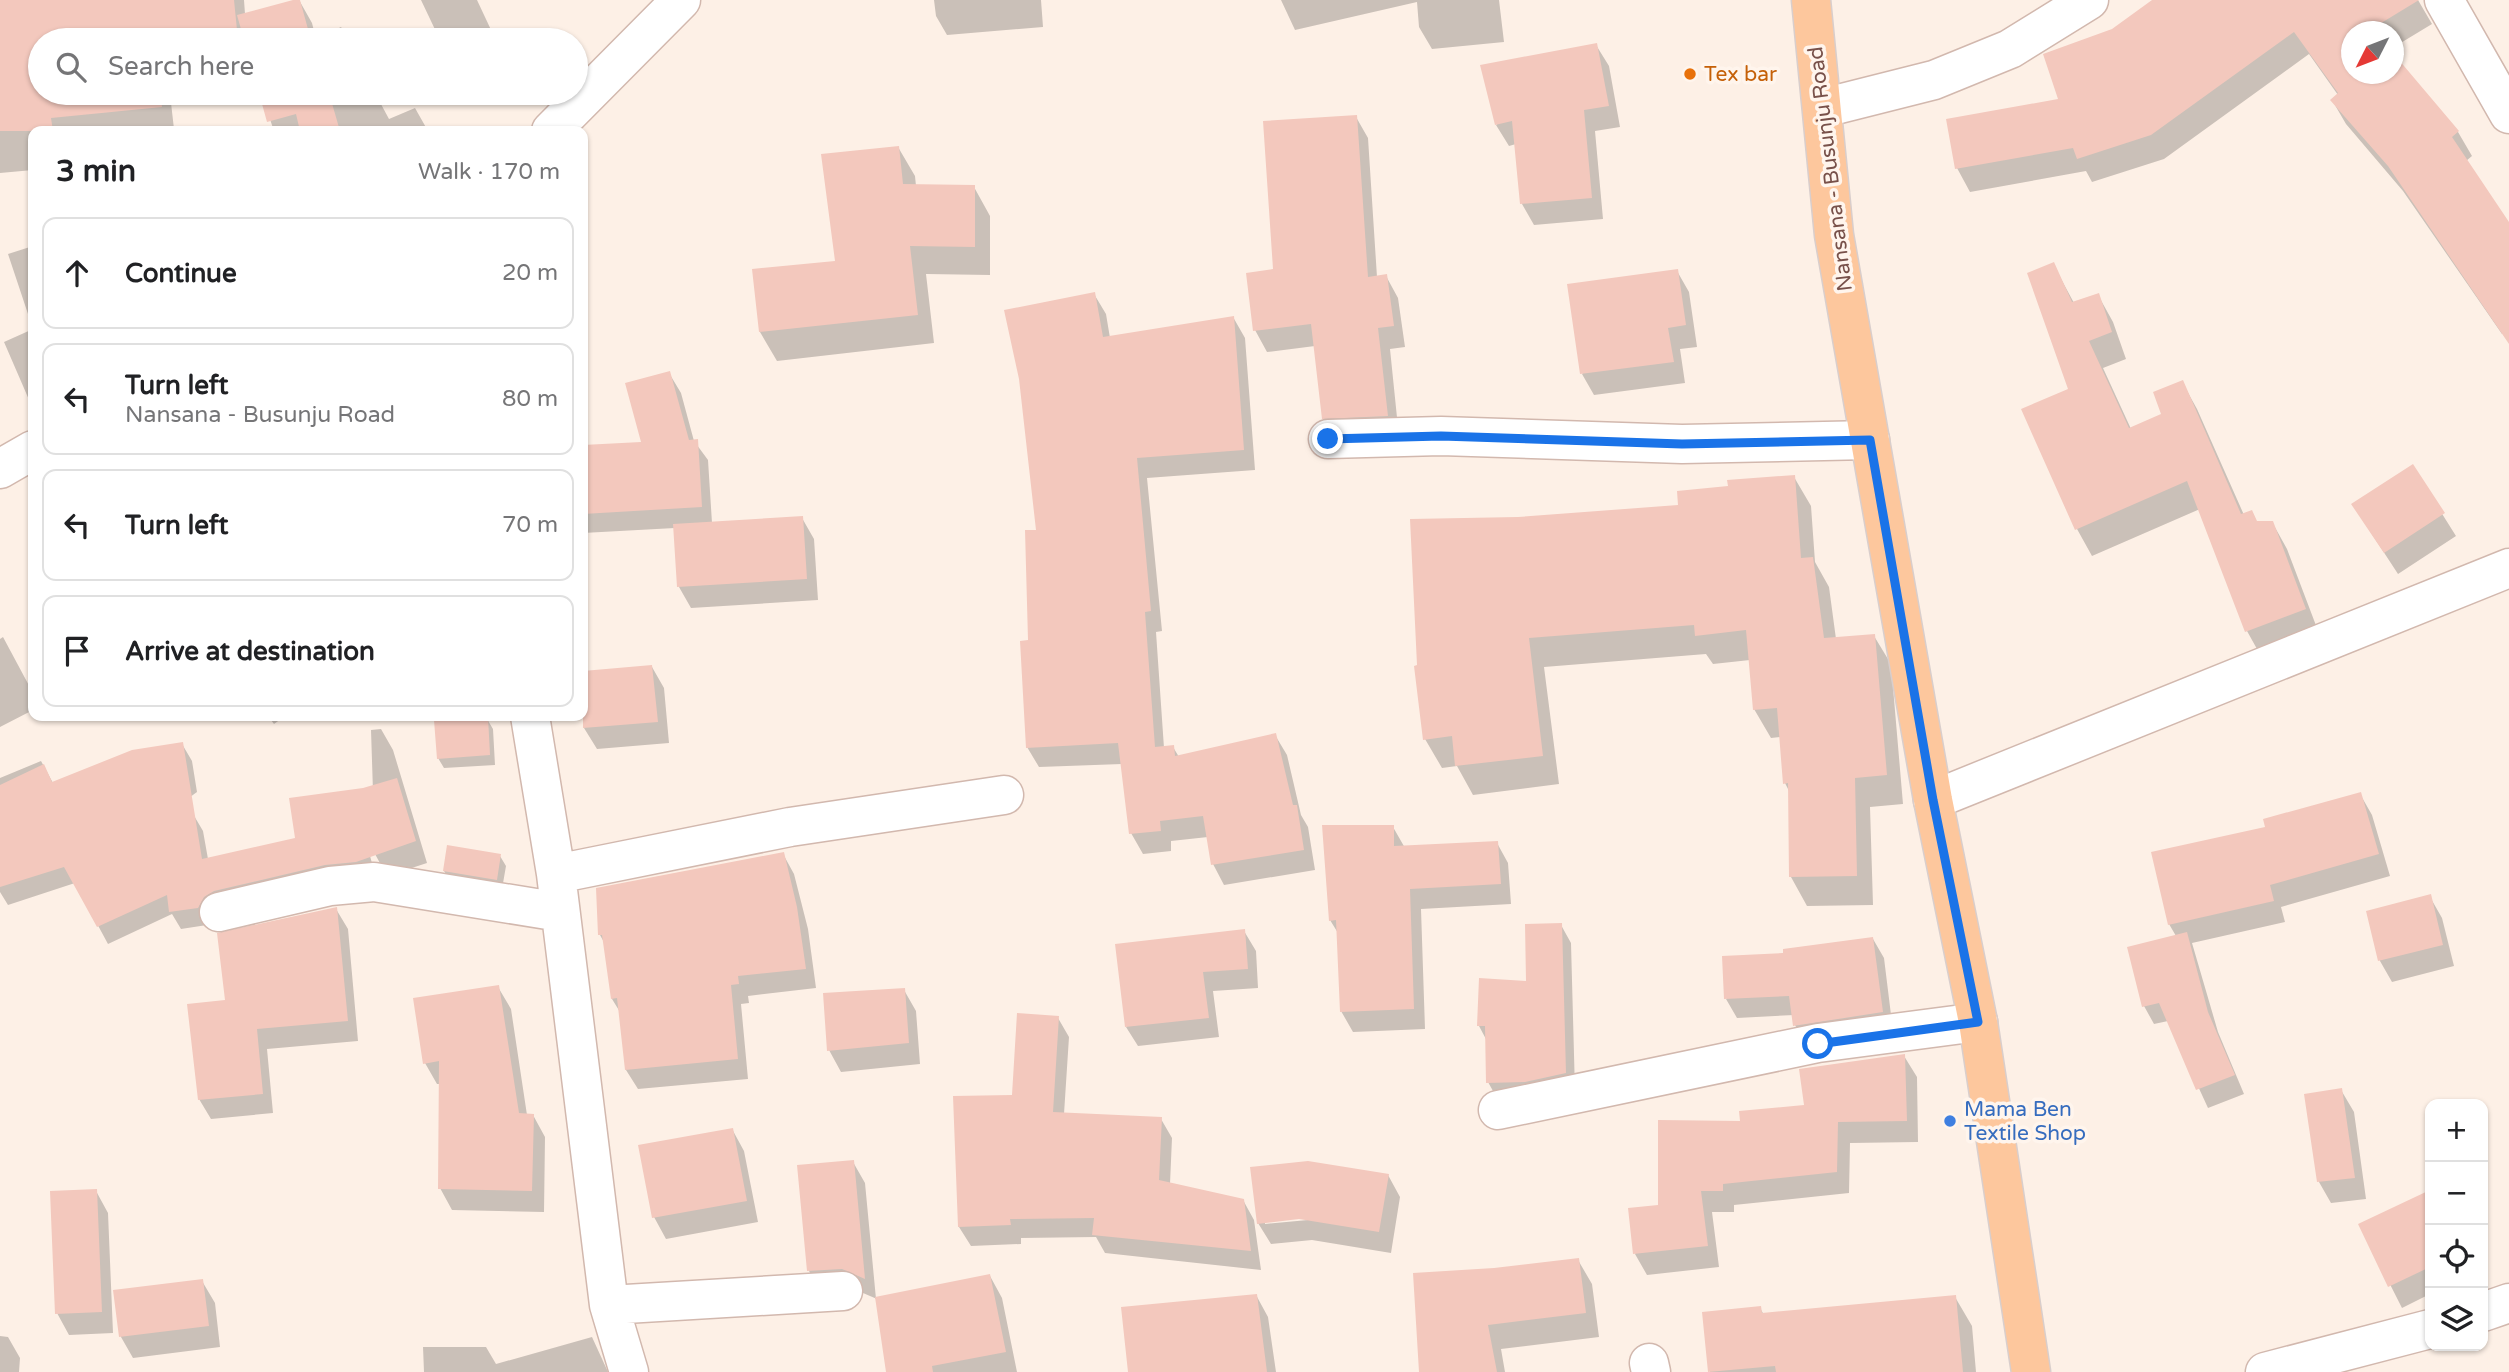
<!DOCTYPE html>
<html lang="en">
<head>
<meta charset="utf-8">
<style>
  body { margin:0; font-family:"Varela Round",sans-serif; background:#f6f6f6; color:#202124 }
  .controls { position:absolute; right:21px; bottom:21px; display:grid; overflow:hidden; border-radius:14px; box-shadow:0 2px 5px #0004 }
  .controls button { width:63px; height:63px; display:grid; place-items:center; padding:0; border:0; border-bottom:2px solid #e0e0e0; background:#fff; color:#202124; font:35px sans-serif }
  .compass { position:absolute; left:2341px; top:21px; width:63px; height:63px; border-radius:50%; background:#fff; box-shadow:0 2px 5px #0004; rotate:228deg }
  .stop { position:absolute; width:21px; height:21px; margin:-16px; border:5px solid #1a73e8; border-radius:50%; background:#fff }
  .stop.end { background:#1a73e8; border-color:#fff; box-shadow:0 2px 7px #0008 }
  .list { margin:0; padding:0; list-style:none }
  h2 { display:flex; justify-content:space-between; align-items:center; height:91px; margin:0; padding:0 28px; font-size:30px }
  h2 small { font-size:23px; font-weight:400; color:#757577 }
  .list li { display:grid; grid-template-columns:46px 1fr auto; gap:21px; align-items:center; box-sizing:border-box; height:112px; margin:0 14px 14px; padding:0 14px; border:2px solid #e0e0e0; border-radius:14px }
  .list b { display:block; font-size:26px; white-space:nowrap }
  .list p { margin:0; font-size:23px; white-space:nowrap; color:#757577 }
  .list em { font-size:23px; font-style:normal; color:#757577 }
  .icon { flex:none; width:38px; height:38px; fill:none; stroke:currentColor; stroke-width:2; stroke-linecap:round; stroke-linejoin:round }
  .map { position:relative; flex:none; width:2509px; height:1372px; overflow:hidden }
  .search { position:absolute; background:#fff; box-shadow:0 2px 5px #0004; left:28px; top:28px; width:560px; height:77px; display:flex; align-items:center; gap:18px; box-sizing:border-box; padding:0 24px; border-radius:38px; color:#757577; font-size:26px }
  .panel { position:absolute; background:#fff; box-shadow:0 2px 5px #0004; left:28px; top:126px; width:560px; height:595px; border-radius:14px }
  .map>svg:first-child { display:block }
</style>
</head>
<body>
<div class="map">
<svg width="2509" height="1372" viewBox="0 0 2509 1372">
  <rect width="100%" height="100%" fill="#fdf0e6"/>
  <!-- shadow -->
  <path fill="#0003" fill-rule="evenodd" d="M0,0H244L245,14L299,0L312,23L316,39L341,27L349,40H40V93H182L170,94L174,129L33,131V170L0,173Z
    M421,0H477L492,32L473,40H440Z
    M934,0H1041L1043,27L947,35L936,16Z
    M1281,0H1499L1504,42L1432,49L1419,27L1417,2L1295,30Z
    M2155,0H2418L2432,24L2394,47V32H2352V74H2394L2458,132L2472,156L2466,161L2509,225V329L2502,334L2403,191L2346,124L2332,100L2338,95L2309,54L2164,159L2092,182L2086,171L1970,192L1957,168L2060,100L2112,31Z
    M1596,45L1609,66L1620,127L1595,131L1603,219L1534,225L1522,204L1516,144L1509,146L1496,125Z
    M261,93H375L389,119L415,108L428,131H274Z
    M1356,117L1368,138L1377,277L1386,276L1398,298L1405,347L1390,349L1399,437L1336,440L1323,418L1315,346L1267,352L1255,330L1275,271Z
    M898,147L915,176L916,186L974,187L990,216V275L926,274L934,343L777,361L760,332L754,271L837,262Z
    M33,246V329L8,254Z
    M2053,264L2074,303L2098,295L2113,322L2126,359L2103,368L2131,429L2163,415L2182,382L2197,409L2244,515L2257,523L2272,522L2287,549L2320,636L2262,658L2247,631L2200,509L2092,556L2077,529L2023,410L2070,390Z
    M1677,271L1689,292L1697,347L1680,349L1685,383L1594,395L1582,374Z
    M1094,294L1106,314L1110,338L1233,317L1245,338L1255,470L1147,478L1162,631L1156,632L1164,748L1173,747L1179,757L1275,735L1287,755L1301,815L1308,827L1315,870L1224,885L1213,864L1208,837L1171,841V851L1143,854L1131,833L1122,764L1039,767L1027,747L1030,642L1038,531Z
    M33,329V409L4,342Z
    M669,373L681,393L694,441L708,460L712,523L802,518L814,539L818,600L691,608L679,587L675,528L583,533V447L644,444Z
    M2412,466L2456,536L2398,574L2366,525Z
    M1794,477L1811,506L1815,562L1829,587L1836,639L1874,636L1891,664L1903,804L1870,807L1873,905L1807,906L1791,877L1789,791L1785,783L1781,737L1771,738L1754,709L1750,660L1713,664L1706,654L1544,667L1559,784L1473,795L1457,766L1442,768L1425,739L1518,519L1680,506L1729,487Z
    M3,637L33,693V710L0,727V639Z
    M652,667L664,688L669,743L597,749L584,728L583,673Z
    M268,716H285L274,724Z
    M487,719L493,729L495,765L444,768L438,758Z
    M381,729L393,750L427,863L387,876L375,854L371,730Z
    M182,744L192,761L197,792L161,818L193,814L203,831L208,859L297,839L357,809L375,874L207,925L181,929L172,914L108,944L75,883L8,905L0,892V778L41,761L53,783Z
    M2360,794L2372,815L2390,876L2281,907L2285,922L2192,943L2218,1032L2244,1094L2208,1108L2168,1021L2154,1024L2144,1006L2176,936L2169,924L2267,828Z
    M1393,827L1405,848L1497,843L1508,863L1511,904L1421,909L1425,1029L1353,1032L1341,1011L1338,933L1330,920Z
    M783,854L794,874L808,929L816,988L748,996L749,1003L741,1004L748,1079L638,1089L626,1070L620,1012L612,999L605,944L600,935Z
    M500,856L506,866L502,889L451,881L444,871Z
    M2430,897L2442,918L2454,966L2392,982L2380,961L2368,912Z
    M336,909L348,929L358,1041L267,1049L273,1113L211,1119L199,1099L227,1002Z
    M1561,925L1571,943L1575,1091L1498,1100L1488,1082L1487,1041L1479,1026L1528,983Z
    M1244,931L1256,951L1258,988L1213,991L1219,1037L1138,1046L1126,1027Z
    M1873,939L1884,958L1893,1031L1806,1044L1795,1025L1794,1015L1737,1018L1726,999L1785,955Z
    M498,987L511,1009L527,1115H533L545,1137L544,1212L452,1210L440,1188L441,1084H437L425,1063Z
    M904,990L916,1011L920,1064L841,1072L829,1050Z
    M1058,1018L1069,1037L1064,1114L1161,1119L1172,1138L1170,1184L1243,1200L1254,1220L1261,1270L1105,1253L1096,1237L1021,1238V1244L971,1246L959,1227L1014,1096Z
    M1904,1056L1917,1077L1918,1142L1850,1143L1849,1193L1734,1205V1212H1712L1719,1267L1647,1275L1635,1254L1660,1206L1742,1122L1806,1106Z
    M2341,1090L2354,1112L2366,1199L2331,1203L2319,1182L2306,1096Z
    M732,1129L744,1151L758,1222L666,1239L654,1217Z
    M853,1162L865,1183L876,1299L990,1276L1002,1298L1017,1372H887L877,1299L856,1290L821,1292L809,1271Z
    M1388,1175L1400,1197L1391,1253L1312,1240L1271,1244L1258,1223ZM1308,1216V1220L1265,1224V1221Z
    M96,1191L108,1213L113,1333L69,1335L57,1313Z
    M2430,1192V1294L2402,1308L2360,1225Z
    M1578,1260L1592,1284L1599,1337L1501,1349L1505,1372H1420L1495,1270Z
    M202,1281L215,1303L220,1347L133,1358L121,1337L115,1291Z
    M1256,1295L1268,1317L1276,1372H1130Z
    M1955,1297L1972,1326L1976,1372H1710L1704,1314L1760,1308L1764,1315Z
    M0,1336L8,1337L20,1358L19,1372H0Z
    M592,1337L608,1372H424L423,1347H486L496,1364Z"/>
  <!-- building -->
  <path fill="#f3c8bd" d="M0,0H234L238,40H40V93H160L162,107L51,118L53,131H0Z
    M293,0H300L311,40H315H244L237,15Z
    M2152,0H2419L2373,28L2375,32H2351V74H2393V53L2459,131L2452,137L2509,222V344L2388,166L2330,100L2338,93L2294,32L2151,135L2077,159L2073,148L1955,169L1946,119L2058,99L2043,54L2112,29Z
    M1597,43L1609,106L1584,110L1592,198L1520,204L1512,121L1495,125L1480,65Z
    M259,93H329L340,131H300L296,114L267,122Z
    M1357,115L1368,277L1387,274L1394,326L1378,328L1388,416L1322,419L1311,324L1253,331L1246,273L1273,269L1263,121Z
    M899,146L903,184L975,185V247L910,246L918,315L759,332L752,269L835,261L821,154Z
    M2054,262L2072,302L2099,293L2112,332L2089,341L2129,428L2161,414L2153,392L2183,380L2241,514L2252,510L2257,521H2273L2306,609L2245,632L2187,481L2075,530L2021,409L2068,389L2027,273Z
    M1678,269L1686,325L1668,328L1674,362L1580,374L1567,284Z
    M1095,292L1103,337L1234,316L1244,450L1137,458L1151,611L1145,612L1155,747L1174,745L1175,756L1276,733L1293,805H1297L1304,850L1211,865L1203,816L1160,821L1161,831L1129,834L1118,743L1026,748L1020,641L1028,640L1025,530H1036L1019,379L1004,310Z
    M670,371L689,440L698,439L702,507L583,514V445L641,442L625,383Z
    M2413,464L2445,513L2384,553L2351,504Z
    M1795,475L1801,558L1813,557L1824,638L1875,634L1887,775L1855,778L1857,876L1789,877L1788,783L1783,784L1777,708L1753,710L1746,630L1695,636L1694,625L1529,638L1543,756L1455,766L1452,736L1423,740L1414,666L1417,665L1410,519L1518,517L1678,505L1677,491L1728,486L1727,480Z
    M803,516L807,579L677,587L673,524Z
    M652,665L658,722L583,728V671Z
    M488,717L490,755L437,759L434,720Z
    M183,742L202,859L295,838L289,798L363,788L397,778L416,841L356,862L325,865L214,891L204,897L198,908L169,912L167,895L97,927L64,867L0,887V785L44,764L52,782L132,750Z
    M2361,792L2379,854L2270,885L2274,901L2168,925L2151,852L2265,827L2263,819Z
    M1322,825H1394V846L1498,841L1501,884L1410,889L1414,1009L1340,1012L1336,920L1329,921Z
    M447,845L501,854L497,880L443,871Z
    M784,852L797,907L806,969L738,976L739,984L731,985L738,1059L625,1070L617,998L611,999L602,935H598L596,888Z
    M2431,894L2443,945L2378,961L2366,911Z
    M337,907L348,1021L257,1029L263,1094L198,1100L187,1004L225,1000L217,933Z
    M1562,923L1566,1073L1525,1082L1486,1083L1485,1026H1477L1479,978L1526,981L1525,924Z
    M1245,929L1248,969L1203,972L1209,1018L1125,1027L1115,944Z
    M2187,932L2208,1012L2235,1075L2196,1090L2159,1003L2142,1007L2127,947Z
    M1873,937L1883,1012L1793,1026L1789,996L1724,999L1722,956L1783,953V949Z
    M499,985L519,1113L534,1114L532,1191L438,1189L439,1061L423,1064L413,998Z
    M905,988L909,1043L827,1051L823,993Z
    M1017,1013L1059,1016L1053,1112L1162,1117L1159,1180L1244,1199L1251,1251L1092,1235L1094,1218L1010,1219L1011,1225L958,1227L953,1096L1012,1095Z
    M1905,1054L1907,1121L1838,1122L1837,1172L1723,1184V1191H1701L1708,1246L1633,1254L1628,1208L1658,1205V1120L1740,1121L1739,1111L1804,1105L1799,1069Z
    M2342,1088L2355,1178L2317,1182L2304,1094Z
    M733,1128L747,1201L652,1218L638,1145Z
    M854,1160L865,1279L842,1269L807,1271L797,1165Z
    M1308,1161L1389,1174L1379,1232L1299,1219L1257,1224L1250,1167Z
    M97,1189L102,1312L55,1314L50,1191Z
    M2430,1190V1267L2388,1287L2358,1224Z
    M1579,1258L1586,1313L1488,1325L1497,1372H1419L1413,1273L1494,1268Z
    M990,1274L1006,1352L932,1366L933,1372H886L875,1297Z
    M203,1279L209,1326L119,1337L113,1290Z
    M1257,1294L1267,1372H1128L1121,1307Z
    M1956,1295L1963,1372H1776L1775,1366L1708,1372L1702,1312L1761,1306L1762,1313Z"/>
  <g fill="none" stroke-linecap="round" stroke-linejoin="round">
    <defs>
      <path id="minor" d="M2444,0L2509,114
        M1823,108L1934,80L2010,49L2089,0
        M551,131L681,0
        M1328,439L1441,436L1682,444L1870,440
        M0,469L33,450
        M530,716L556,874L609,1305L629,1372
        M1933,800L2509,568
        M556,874L790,827L1004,795
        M219,912L330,886L374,882L560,912
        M1498,1110L1818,1043L1978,1022
        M609,1305L843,1291
        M2483,1312L2509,1303
        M1649,1363L1651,1372
        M2265,1372L2430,1329"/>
      <path id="major" d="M1811,0L1834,235L1933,800L1978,1022L2031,1372"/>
    </defs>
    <!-- minor casing -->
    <use href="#minor" stroke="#d2b8ae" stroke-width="41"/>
    <!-- major casing -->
    <use href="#major" stroke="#d9cecc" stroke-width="41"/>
    <!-- minor -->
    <use href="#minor" stroke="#fff" stroke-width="38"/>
    <!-- major -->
    <use href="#major" stroke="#fdc79d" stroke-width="38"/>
  </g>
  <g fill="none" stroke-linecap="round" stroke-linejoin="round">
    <!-- route -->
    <path stroke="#1a73e8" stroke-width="9" d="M1328,439L1441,436L1682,444L1870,440L1933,800L1978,1022L1818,1044"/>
  </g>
  <!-- markers -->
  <circle fill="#e8710a" stroke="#fff5ed" stroke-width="2.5" cx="1690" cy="74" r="7"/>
  <circle fill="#3f7fe0" stroke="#fff5ed" stroke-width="2.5" cx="1950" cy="1121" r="7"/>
  <g text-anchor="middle" stroke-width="7" stroke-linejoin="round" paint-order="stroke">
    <!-- food labels -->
    <g font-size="21" fill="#c56008" stroke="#fff5ed" text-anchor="start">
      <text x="1704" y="81">Tex bar</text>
    </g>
    <!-- street labels -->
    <g font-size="21" fill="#78514a" stroke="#fff5ed">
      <text transform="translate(1830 169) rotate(-97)" y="7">Nansana - Busunju Road</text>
    </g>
    <!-- shop labels -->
    <g font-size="21" fill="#366cbe" stroke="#fff5ed" text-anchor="start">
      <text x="1964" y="1116">Mama Ben<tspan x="1964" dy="24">Textile Shop</tspan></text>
    </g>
  </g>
</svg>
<div class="controls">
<button>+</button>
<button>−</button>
<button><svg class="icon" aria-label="locate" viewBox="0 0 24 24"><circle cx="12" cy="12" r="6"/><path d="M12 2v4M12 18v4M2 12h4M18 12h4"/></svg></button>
<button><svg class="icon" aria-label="layers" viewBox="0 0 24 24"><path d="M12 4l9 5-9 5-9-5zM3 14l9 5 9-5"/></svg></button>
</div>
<svg class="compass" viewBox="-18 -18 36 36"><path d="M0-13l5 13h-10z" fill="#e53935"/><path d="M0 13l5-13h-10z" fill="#757577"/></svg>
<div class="stop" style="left:1818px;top:1044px"></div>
<div class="stop end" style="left:1328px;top:439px"></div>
<div class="search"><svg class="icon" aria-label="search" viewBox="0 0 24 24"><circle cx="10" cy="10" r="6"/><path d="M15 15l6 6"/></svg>Search here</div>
<section class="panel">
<h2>3 min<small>Walk · 170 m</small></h2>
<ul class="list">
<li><svg class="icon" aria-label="ahead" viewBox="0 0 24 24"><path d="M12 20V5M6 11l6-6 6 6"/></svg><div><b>Continue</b></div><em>20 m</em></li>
<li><svg class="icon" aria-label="left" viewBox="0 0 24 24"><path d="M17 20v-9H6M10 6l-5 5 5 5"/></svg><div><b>Turn left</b><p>Nansana - Busunju Road</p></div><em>80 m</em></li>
<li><svg class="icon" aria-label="left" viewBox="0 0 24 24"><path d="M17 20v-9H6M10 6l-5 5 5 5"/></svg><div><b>Turn left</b></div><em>70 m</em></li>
<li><svg class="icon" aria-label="arrive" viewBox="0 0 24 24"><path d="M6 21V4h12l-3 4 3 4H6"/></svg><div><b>Arrive at destination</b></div></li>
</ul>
</section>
</div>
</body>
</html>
